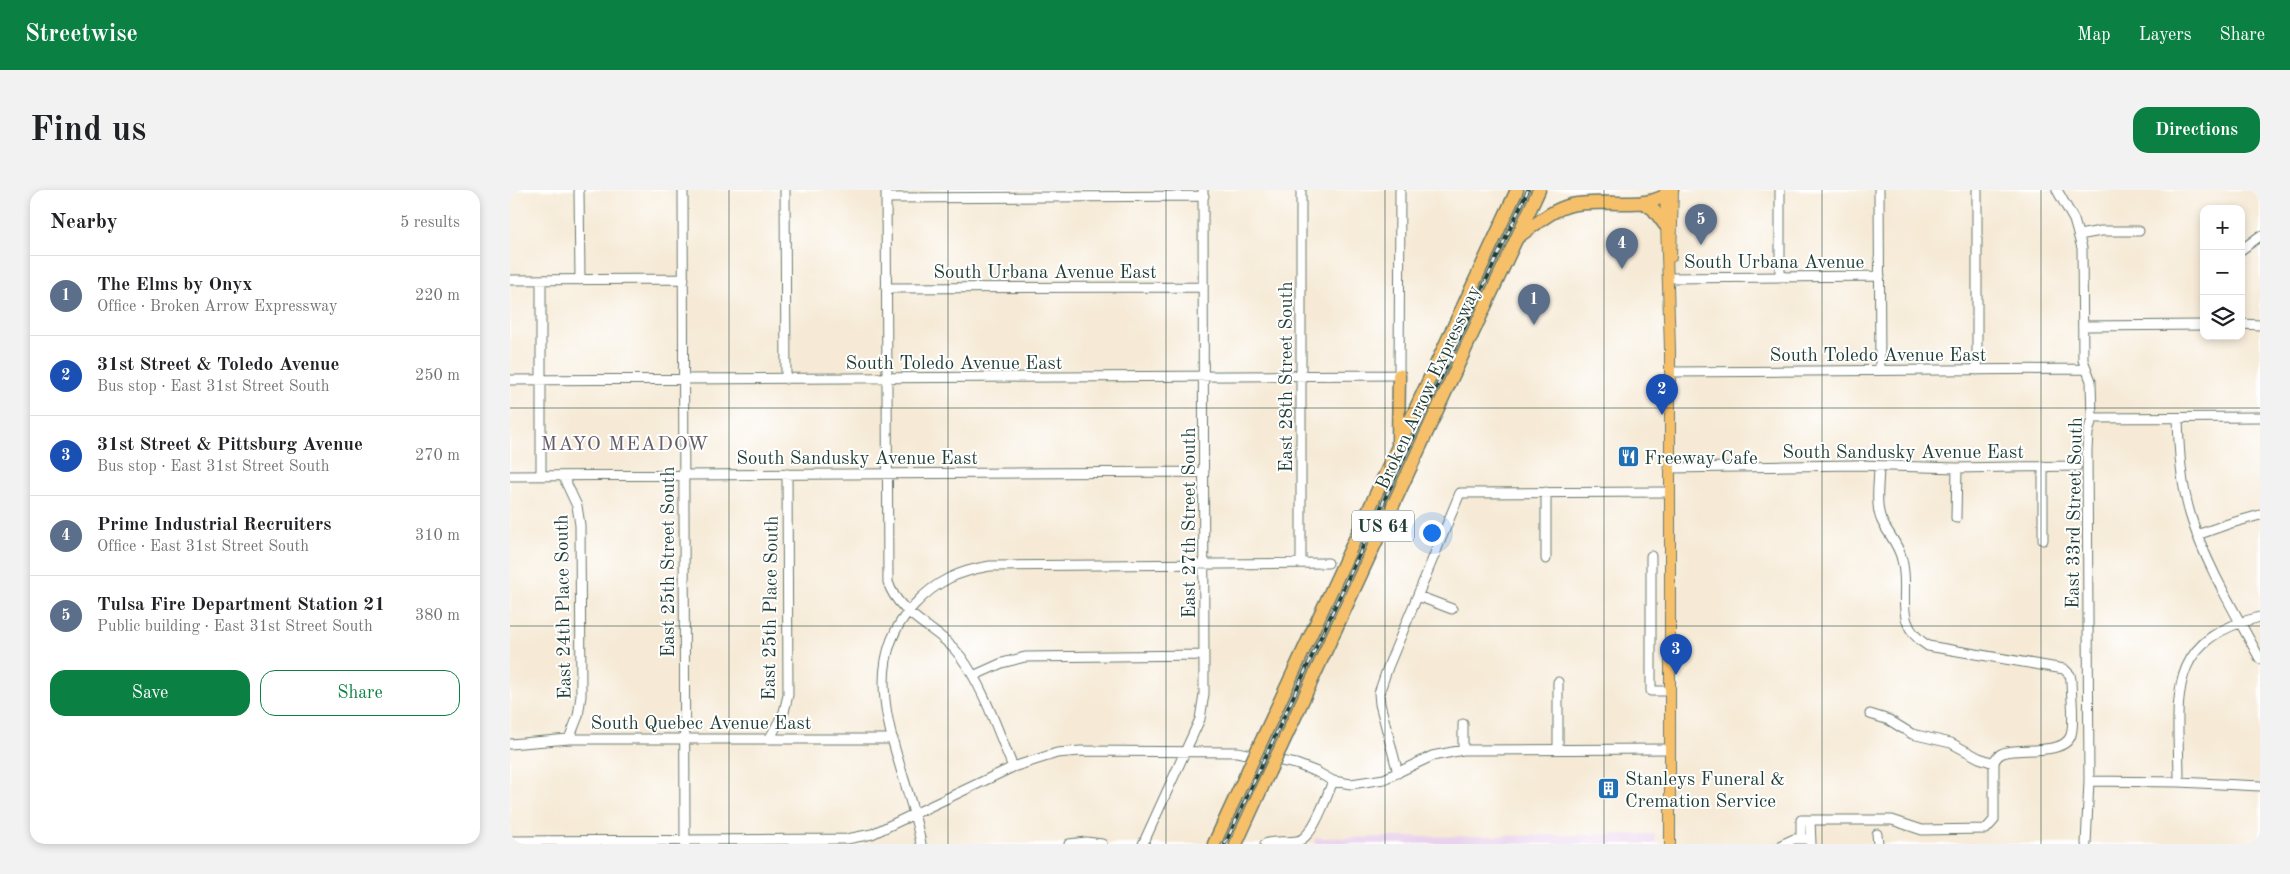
<!DOCTYPE html>
<html lang="en">
<head>
<meta charset="utf-8">
<style>
  body { margin:0; font-family:"Old Standard TT",serif; background:#f2f2f2; color:#202124 }
  .controls { position:absolute; right:15px; top:15px; display:grid; overflow:hidden; border-radius:10px; box-shadow:0 2px 8px #0003 }
  .controls button { width:45px; height:45px; display:grid; place-items:center; padding:0; border:0; border-bottom:1px solid #e0e0e0; background:#fff; color:#202124; font:25px sans-serif }
  .you { position:absolute; left:921px; top:342px; width:18px; height:18px; margin:-12px; border:4px solid #fff; border-radius:50%; background:#1a73e8; box-shadow:0 0 0 8px #1a73e833 }
  .badge { display:grid; place-items:center; width:32px; height:32px; border-radius:50%; background:#0b8043; color:#fff; font-size:16px; font-weight:700 }
  .pin { position:absolute; translate:-50% -41px; filter:drop-shadow(0 1px 2px #0008) }
  .pin::after { content:''; position:absolute; top:26px; width:18px; height:15px; background:inherit; clip-path:polygon(0 0,100% 0,50% 100%) }
  .list { margin:0; padding:0; list-style:none }
  h2 { display:flex; justify-content:space-between; align-items:center; height:65px; margin:0; padding:0 20px; font-size:21px }
  h2 small { font-size:16px; font-weight:400; color:#757577 }
  .list li { display:grid; grid-template-columns:32px 1fr auto; gap:15px; align-items:center; box-sizing:border-box; height:80px; padding:0 20px; border-top:1px solid #e0e0e0 }
  .list b { display:block; font-size:19px; white-space:nowrap }
  .list p { margin:0; font-size:16px; white-space:nowrap; color:#757577 }
  .list em { font-size:16px; font-style:normal; color:#757577 }
  .actions { display:flex; gap:10px; padding:15px 20px }
  .actions a { flex:1; padding:11px 0; border:1px solid #0b8043; border-radius:15px; text-align:center; font-size:18px; color:#0b8043 }
  .actions .main { background:#0b8043; color:#fff }
  .icon { flex:none; width:28px; height:28px; fill:none; stroke:currentColor; stroke-width:2; stroke-linecap:round; stroke-linejoin:round }
  .map { position:relative; flex:none; width:1750px; height:654px; overflow:hidden; border-radius:15px }
  header { display:flex; align-items:center; gap:30px; box-sizing:border-box; height:70px; padding:0 25px; background:#0b8043; color:#fff }
  header strong { font-size:24px }
  nav { display:flex; gap:28px; margin-inline-start:auto; font-size:18px }
  .intro { display:flex; align-items:center; justify-content:space-between; box-sizing:border-box; height:120px; padding:0 30px }
  h1 { margin:0; font-size:35px }
  .button { padding:12px 22px; border-radius:15px; background:#0b8043; color:#fff; font-size:18px; font-weight:700 }
  main { display:flex; gap:30px; padding:0 30px }
  aside { flex:1; background:#fff; border-radius:15px; box-shadow:0 2px 8px #0003 }
  .map>svg:first-child { display:block }
</style>
</head>
<body>
<header>
<strong>Streetwise</strong>
<nav><a>Map</a><a>Layers</a><a>Share</a></nav>
</header>
<div class="intro"><h1>Find us</h1><a class="button">Directions</a></div>
<main>
<aside>
<h2>Nearby<small>5 results</small></h2>
<ul class="list">
<li><span class="badge" style="background:#5c6f8a">1</span><div><b>The Elms by Onyx</b><p>Office · Broken Arrow Expressway</p></div><em>220 m</em></li>
<li><span class="badge" style="background:#1a4fb4">2</span><div><b>31st Street &amp; Toledo Avenue</b><p>Bus stop · East 31st Street South</p></div><em>250 m</em></li>
<li><span class="badge" style="background:#1a4fb4">3</span><div><b>31st Street &amp; Pittsburg Avenue</b><p>Bus stop · East 31st Street South</p></div><em>270 m</em></li>
<li><span class="badge" style="background:#5c6f8a">4</span><div><b>Prime Industrial Recruiters</b><p>Office · East 31st Street South</p></div><em>310 m</em></li>
<li><span class="badge" style="background:#5c6f8a">5</span><div><b>Tulsa Fire Department Station 21</b><p>Public building · East 31st Street South</p></div><em>380 m</em></li>
</ul>
<div class="actions"><a class="main">Save</a><a>Share</a></div>
</aside>
<div class="map">
<svg width="1750" height="654" viewBox="0 0 1750 654">
  <rect width="100%" height="100%" fill="#fff"/>
  <filter id="ink" filterUnits="userSpaceOnUse"><feTurbulence type="fractalNoise" baseFrequency=".02" numOctaves="2"/><feDisplacementMap in="SourceGraphic" scale="10" xChannelSelector="R" yChannelSelector="G"/><feConvolveMatrix kernelMatrix="1 2 1 2 8 2 1 2 1" color-interpolation-filters="sRGB"/></filter>
  <filter id="wash" filterUnits="userSpaceOnUse"><feTurbulence type="fractalNoise" baseFrequency=".0096" numOctaves="4" result="noise"/><feDisplacementMap in="SourceGraphic" scale="20" xChannelSelector="R" yChannelSelector="G"/><feGaussianBlur stdDeviation="1.12" result="paint"/><feColorMatrix in="noise" values="0 0 0 0 0 0 0 0 0 0 0 0 0 0 0 0 0 1.4 0 .05"/><feComposite in="paint" operator="in"/></filter>
  <g filter="url(#wash)">
    <rect width="100%" height="100%" fill="#f6ead6"/>
    <!-- built -->
    <path fill="#e9d2ed" d="M1145,644L1146,654H804L806,648Z"/>
  </g>
  <g filter="url(#ink)">
    <g fill="none" stroke-linecap="round" stroke-linejoin="round">
      <defs>
        <path id="minor" d="M69,0L70,90
          M173,0L175,654
          M275,0L276,189
          M376,0L378,392C389,427 430,438 451,467C474,498 488,542 503,577
          M791,0V373
          M1270,0V86
          M1369,0L1370,180
          M1547,0L1564,30L1572,58L1573,170L1581,191L1582,228L1578,243L1577,260L1579,591L1576,654
          M376,8L694,6
          M1569,45L1591,41H1629
          M1731,60L1750,46
          M1159,88L1370,86
          M0,90L174,89
          M31,90V286
          M376,98L693,97
          M1731,134L1750,135
          M1574,136L1694,135
          M1467,180V0
          M1160,182L1576,179
          M0,190L889,185L890,0
          M1582,228L1750,227
          M1668,228C1669,262 1671,295 1681,327C1696,375 1726,424 1750,469
          M1533,276V350
          M1159,278L1347,275L1447,278L1567,276
          M0,286L694,282
          M53,286L67,316L70,335L71,506L68,526L59,549
          M1446,328L1447,278
          M1687,345L1718,334L1750,325
          M1141,366V501H1160
          M1036,369V302
          M908,406L942,419
          M463,486L492,473L515,467L694,465
          M1048,492V559
          M1360,524L1379,530L1402,544L1441,553L1469,568L1484,573
          M953,534V560
          M260,548L274,522L278,505L277,284
          M0,554L59,549H383
          M888,583L870,514L869,503L878,477L950,303L1159,302
          M1579,591L1669,592L1750,596
          M1669,592C1669,511 1652,450 1750,427
          M1300,630L1301,654
          M1367,644L1368,654
          M1291,649V630H1382L1412,640L1476,639L1484,630V573C1485,569 1487,566 1491,564C1504,556 1554,567 1561,545C1565,532 1561,505 1561,490L1560,485L1554,479L1418,456C1381,433 1401,404 1392,370C1389,354 1377,343 1371,329C1365,314 1369,291 1369,276
          M0,651L337,649L362,644L503,577L547,563L571,561L727,562L786,574L807,582L823,591L841,594L874,589L922,566L953,560L1160,559
          M411,654C398,577 339,483 404,415C426,391 449,381 480,376L818,373
          M559,654L576,652L592,654
          M633,654L690,529L694,504L693,0
          M755,654C765,650 776,653 787,651C803,649 817,605 823,591
          M1273,654L1284,649H1300"/>
        <path id="major" d="M1155,1L1160,159V654
          M1161,67L1163,0"/>
        <path id="highway" d="M1132,12L1143,19L1155,35
          M1008,47C1025,35 1041,20 1061,15C1092,7 1140,23 1162,0
          M888,253L889,185
          M751,552L1007,0
          M771,557L1029,0
          M704,654L739,578
          M726,654L759,582"/>
      </defs>
      <!-- minor casing -->
      <use href="#minor" stroke="#6a7a6d" stroke-width="11"/>
      <!-- major casing -->
      <use href="#major" stroke="#6a7a6d" stroke-width="12"/>
      <!-- highway casing -->
      <use href="#highway" stroke="#6a7a6d" stroke-width="15"/>
      <!-- minor -->
      <use href="#minor" stroke="#fff" stroke-width="9"/>
      <!-- major -->
      <use href="#major" stroke="#f6c06b" stroke-width="10"/>
      <!-- highway -->
      <use href="#highway" stroke="#f6c06b" stroke-width="12"/>
      <defs>
        <path id="rail" d="M715,654L1018,0"/>
      </defs>
      <!-- rail casing -->
      <use href="#rail" stroke="#1f3d34" stroke-width="4"/>
      <!-- rail -->
      <use href="#rail" stroke="#fff" stroke-width="2" stroke-dasharray="5.5" stroke-linecap="butt"/>
      <defs>
        <path id="highway-bridge" d="M739,578L751,552
          M759,582L771,557"/>
      </defs>
      <!-- highway-bridge casing -->
      <use href="#highway-bridge" stroke="#6a7a6d" stroke-width="15" stroke-linecap="butt"/>
      <!-- highway-bridge -->
      <use href="#highway-bridge" stroke="#f6c06b" stroke-width="12"/>
    </g>
  </g>
  <!-- grid -->
  <path fill="none" stroke="#1f3d34" stroke-width="1" stroke-opacity="0.55" d="M219,0V654M438,0V654M656,0V654M875,0V654M1094,0V654M1312,0V654M1531,0V654M0,218H1750M0,436H1750"/>
  <!-- icons -->
  <defs>
    <symbol id="restaurant-square" viewBox="-11 -11 22 22"><rect x="-9" y="-9" width="18" height="18" rx="4" fill="#1f6fb2" stroke="#fff"/><path d="M-5-6h1v4h1v-4h1v4h1v-4h1v5L-1.5 .5V6h-2V.5L-5-1ZM5-6V6H3V1.5H1.5Q1.5-4 5-6Z" fill="#fff"/></symbol>
    <symbol id="building-square" viewBox="-11 -11 22 22"><rect x="-9" y="-9" width="18" height="18" rx="4" fill="#1f6fb2" stroke="#fff"/><path d="M-4-6H4V6H1V3H-1V6H-4ZM-2.5-4.3h1.7v1.8h-1.7ZM.8-4.3h1.7v1.8H.8ZM-2.5-1h1.7V.8h-1.7ZM.8-1h1.7V.8H.8Z" fill="#fff"/></symbol>
  </defs>
  <g fill-rule="evenodd">
    <use href="#restaurant-square" x="1106" y="254" width="25" height="25"/>
    <use href="#building-square" x="1086" y="586" width="25" height="25"/>
  </g>
  <g text-anchor="middle" stroke-width="4" stroke-linejoin="round" paint-order="stroke">
    <!-- shield labels -->
    <rect fill="#fff" stroke="#627771" stroke-width="1" x="842" y="320.5" width="62" height="31" rx="4"/>
    <g font-size="18" font-weight="bold" fill="#1f3d34">
      <text x="873" y="342">US 64</text>
    </g>
    <!-- street labels -->
    <g font-size="19" fill="#1f3d34" stroke="#fff">
      <text x="1264" y="78">South Urbana Avenue</text>
      <text x="535" y="88">South Urbana Avenue East</text>
      <text x="1368" y="171">South Toledo Avenue East</text>
      <text x="444" y="179">South Toledo Avenue East</text>
      <text transform="translate(775 187) rotate(-90)" y="7">East 28th Street South</text>
      <text transform="translate(917 197) rotate(-65)" y="7">Broken Arrow Expressway</text>
      <text x="1393" y="268">South Sandusky Avenue East</text>
      <text x="347" y="274">South Sandusky Avenue East</text>
      <text transform="translate(1563 323) rotate(-89)" y="7">East 33rd Street South</text>
      <text transform="translate(678 333) rotate(-90)" y="7">East 27th Street South</text>
      <text transform="translate(157 372) rotate(-90)" y="7">East 25th Street South</text>
      <text transform="translate(52 417) rotate(-91)" y="7">East 24th Place South</text>
      <text transform="translate(259 418) rotate(-89)" y="7">East 25th Place South</text>
      <text x="191" y="539">South Quebec Avenue East</text>
    </g>
    <!-- poi labels -->
    <g font-size="19" fill="#1f3d34" stroke="#fff" text-anchor="start">
      <text x="1134" y="274">Freeway Cafe</text>
      <text x="1115" y="595">Stanleys Funeral &amp;<tspan x="1115" dy="22">Cremation Service</tspan></text>
    </g>
    <!-- neighbourhood labels -->
    <g font-size="20" letter-spacing="1" fill="#655d65" stroke="#fff">
      <text x="115" y="260">MAYO MEADOW</text>
    </g>
  </g>
</svg>
<div class="controls">
<button>+</button>
<button>−</button>
<button><svg class="icon" aria-label="layers" viewBox="0 0 24 24"><path d="M12 4l9 5-9 5-9-5zM3 14l9 5 9-5"/></svg></button>
</div>
<div class="you"></div>
<div class="pin badge" style="left:1024px;top:135px;background:#5c6f8a">1</div>
<div class="pin badge" style="left:1152px;top:225px;background:#1a4fb4">2</div>
<div class="pin badge" style="left:1166px;top:485px;background:#1a4fb4">3</div>
<div class="pin badge" style="left:1112px;top:79px;background:#5c6f8a">4</div>
<div class="pin badge" style="left:1191px;top:55px;background:#5c6f8a">5</div>
</div>
</main>
</body>
</html>
